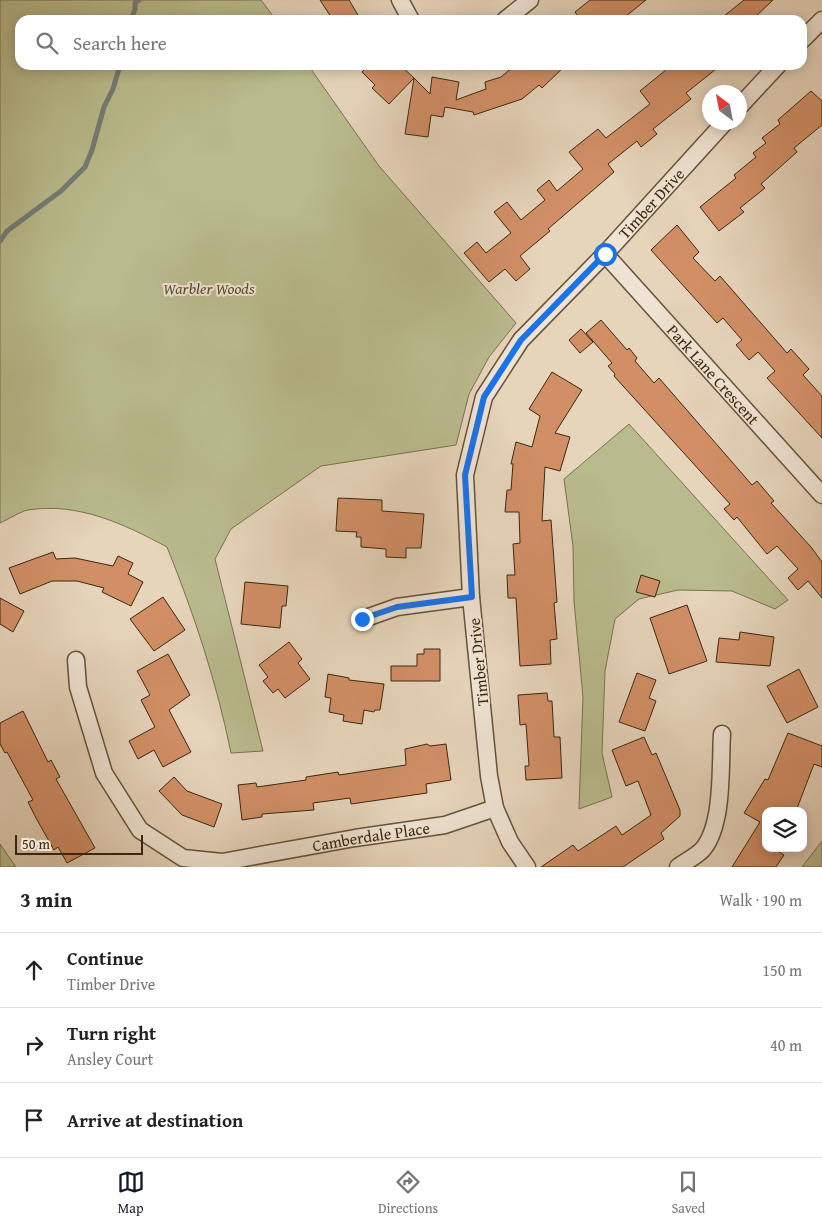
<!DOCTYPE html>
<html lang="en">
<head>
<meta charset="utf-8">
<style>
  body { margin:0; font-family:"Gentium Book Plus",serif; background:#f6f6f6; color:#222 }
  .controls { position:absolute; right:15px; bottom:15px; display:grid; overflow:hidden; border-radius:10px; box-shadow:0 2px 12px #0003 }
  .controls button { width:45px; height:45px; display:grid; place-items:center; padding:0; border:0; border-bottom:1px solid #e0e0e0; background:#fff; color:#222; font:25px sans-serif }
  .compass { position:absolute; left:702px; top:85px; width:45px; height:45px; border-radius:50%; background:#fff; box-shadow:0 2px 12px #0003; rotate:328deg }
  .scale { position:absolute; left:15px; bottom:12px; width:128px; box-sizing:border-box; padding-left:5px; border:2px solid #3c2810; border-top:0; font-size:14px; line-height:18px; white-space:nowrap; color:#3c2810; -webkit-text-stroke:4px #efe3d3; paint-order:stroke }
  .stop { position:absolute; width:15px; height:15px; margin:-11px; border:4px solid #1a73e8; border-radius:50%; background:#fff }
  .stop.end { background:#1a73e8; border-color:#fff; box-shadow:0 1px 5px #0008 }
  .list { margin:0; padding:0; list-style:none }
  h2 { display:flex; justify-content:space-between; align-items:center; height:65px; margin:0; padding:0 20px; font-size:21px }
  h2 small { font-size:16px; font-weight:400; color:#767676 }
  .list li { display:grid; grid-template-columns:32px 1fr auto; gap:15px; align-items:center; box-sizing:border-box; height:75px; padding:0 20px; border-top:1px solid #e0e0e0 }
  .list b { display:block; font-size:19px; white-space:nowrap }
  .list p { margin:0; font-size:16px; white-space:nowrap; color:#767676 }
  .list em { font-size:16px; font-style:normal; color:#767676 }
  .icon { flex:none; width:28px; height:28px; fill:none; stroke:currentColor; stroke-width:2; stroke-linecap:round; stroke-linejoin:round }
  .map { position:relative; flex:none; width:822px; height:867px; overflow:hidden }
  .search { position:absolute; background:#fff; box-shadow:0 2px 12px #0003; left:15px; right:15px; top:15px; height:55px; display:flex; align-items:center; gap:12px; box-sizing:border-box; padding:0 18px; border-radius:15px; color:#767676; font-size:19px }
  .sheet { height:290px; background:#fff }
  nav { display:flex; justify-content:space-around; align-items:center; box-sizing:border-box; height:70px; border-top:1px solid #e0e0e0; background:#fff; font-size:14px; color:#767676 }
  nav a { display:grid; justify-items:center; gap:2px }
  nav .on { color:#111827 }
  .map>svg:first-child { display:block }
</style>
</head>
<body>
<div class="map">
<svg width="822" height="867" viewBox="0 0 822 867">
  <rect width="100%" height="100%" fill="#e6d4bb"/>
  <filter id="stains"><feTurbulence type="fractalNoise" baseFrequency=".004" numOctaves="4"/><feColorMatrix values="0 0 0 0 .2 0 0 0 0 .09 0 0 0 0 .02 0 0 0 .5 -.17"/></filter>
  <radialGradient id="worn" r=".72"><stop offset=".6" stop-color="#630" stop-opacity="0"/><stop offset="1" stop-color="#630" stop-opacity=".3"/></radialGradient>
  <!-- green -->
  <path fill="#b9bb8d" stroke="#7a724e" d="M0,0H261L276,20H20V65H308L379,166L516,323L489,357L469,394L456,445L321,466L231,529L215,559L263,751L231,753C217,683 194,614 167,547C124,524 78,502 28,510C19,512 9,519 0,523Z
    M629,424L788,600L775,609L732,591L678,590L639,599L615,619L605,671L602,753L612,797L579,809L583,697L574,601L573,546L564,479Z
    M822,841V867H802Z
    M0,844L16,867H0Z"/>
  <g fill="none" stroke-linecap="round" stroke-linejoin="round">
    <!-- stream -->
    <path stroke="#757d77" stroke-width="5" d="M131,20L135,9V3L139,0
      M0,241L7,231L61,191L85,167L92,150L104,107L113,89L120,65"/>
  </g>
  <!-- building -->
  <path fill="#d28f66" stroke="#3c2810" d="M320,0H349L361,20H333Z
    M590,0H646L621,20H581L575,12Z
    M744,0H773L752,20H719Z
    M369,65H400L414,78L389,104L372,88L375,85L362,72Z
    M515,65H566L542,88L539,85L522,99L474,115L473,112L445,107L443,117L431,115L428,137L405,134L414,78L430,94L432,77L459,82L456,100L486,89L485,82L501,77Z
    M672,65H721L686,93L691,99L653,129L657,134L641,147L637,141L608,164L614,172L548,229L550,231L520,256L530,269L516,281L505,269L489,282L464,253L477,242L486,253L511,233L494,212L507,202L521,220L545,200L537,190L549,180L557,191L583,169L569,152L598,129L606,138L650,104L640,91Z
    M811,91L822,101V125L794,148L797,152L761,184L765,188L740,208L744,212L719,231L700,207L736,178L734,175L756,157L753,153L766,143L762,138L780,124L778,120Z
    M677,225L699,252L693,258L715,281L720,276L787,353L791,349L809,369L803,375L822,396V438L767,378L775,371L758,352L749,360L736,345L742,340L723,318L717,323L651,250Z
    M601,320L627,350L629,348L637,358L635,361L654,383L659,378L752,485L757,481L774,501L771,503L811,547L822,562V598L808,581L798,590L788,578L798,569L777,546L767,554L737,517L734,520L724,509L730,504L614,376L615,374L608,366L612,363L586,333Z
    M581,329L593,342L580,353L569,340Z
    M552,372L582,390L555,433L570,437L560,471L545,467L542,521L551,520L557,602L554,603L557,639L550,640L551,664L520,666L516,598H508L507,575H515L513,544L520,543L519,512H505L507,490H511L513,464H511L516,442L532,447L540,416L529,409Z
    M338,498L382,500V511L424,514L421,548H406V558L386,557V549L361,547V537H356L357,532L336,531Z
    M53,552L56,559L75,558L113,566L118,556L133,563L128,574L143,582L131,606L102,592L104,588L77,581H52L20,594L9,568Z
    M641,575L660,581L655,597L636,592Z
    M245,582L288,586L286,606H282L280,628L241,624Z
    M163,597L185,630L154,651L130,619Z
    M0,598L24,611L13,632L0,624Z
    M687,605L707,661L669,674L650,618Z
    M740,632L774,637L770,666L716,662L719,638L739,640Z
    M289,642L302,659L298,663L310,679L285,698L278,689L273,693L263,681L268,677L259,665Z
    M424,649H440V681H391V666H417V654H424Z
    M168,654L190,695L169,710L191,752L163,767L154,750L138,759L129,741L155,727L141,700L150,695L137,671Z
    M799,669L818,707L787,723L767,686Z
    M637,673L656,680L649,698L656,701L645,731L619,722Z
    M328,674L349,678V680L384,684L380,710H375L374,712L364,710L362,724L343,721L344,715L329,712L331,698L325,697Z
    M547,693L548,701H552L554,737H560L562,778L526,780L525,766H529L526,724L520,725L518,695Z
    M23,711L48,762L51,760L60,777L56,779L95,848L67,863L58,847L54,850L36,818L28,802L33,800L7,752L5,753L0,744V723Z
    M788,733L822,746V767L814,764L796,811H766V848H773L784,855L776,867H732L760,822L744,813L765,779L768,780Z
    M644,737L652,755L656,753L680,810V816L661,833L664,839L623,867H541L573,845L578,851L616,826L622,835L651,815L638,781L626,786L612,750Z
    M427,744L430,746L446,744L451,780L426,784L427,793L351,804L350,798L313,803L314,810L262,814V817L242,820L238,785L256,783L257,787L306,780V777L338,772L339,775L406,765L405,749Z
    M174,777L187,791L222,804L214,827L182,815L159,791Z"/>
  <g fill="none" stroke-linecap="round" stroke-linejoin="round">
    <defs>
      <g id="minor">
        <path d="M400,0L411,20"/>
        <path d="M505,20L530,0"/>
        <path d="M802,40L822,20"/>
        <path d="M740,106L778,65"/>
        <path id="s1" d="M605,254L822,495"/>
        <path d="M363,619L397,607L471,597"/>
        <path id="s2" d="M76,660L78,687L104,773L140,830L183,858L222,862L355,838L445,825L495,808"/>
        <path id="s3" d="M527,867L510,842L495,808L489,776L471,597L465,475L484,397L521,340L605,254L725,122"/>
        <path d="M678,867C686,861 697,856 703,849C724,824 720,765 722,734"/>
      </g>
    </defs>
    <!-- minor casing -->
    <use href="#minor" stroke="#66533b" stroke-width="19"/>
    <!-- minor -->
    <use href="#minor" stroke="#efe3d3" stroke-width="16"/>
  </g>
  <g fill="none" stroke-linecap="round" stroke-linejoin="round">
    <!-- route -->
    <path stroke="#1a73e8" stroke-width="6" d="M362,619L397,607L472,597L465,475L484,397L521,340L605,254"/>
  </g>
  <g text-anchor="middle" stroke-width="4" stroke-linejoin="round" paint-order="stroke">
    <!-- street labels -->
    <g font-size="16" fill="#3c2810" stroke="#efe3d3">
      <text dy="6" stroke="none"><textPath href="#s3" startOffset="739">Timber Drive</textPath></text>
      <text dy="6" stroke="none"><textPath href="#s1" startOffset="162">Park Lane Crescent</textPath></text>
      <text transform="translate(478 662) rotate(-96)" y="6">Timber Drive</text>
      <text dy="6" stroke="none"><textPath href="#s2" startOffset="426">Camberdale Place</textPath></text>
    </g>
    <!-- park labels -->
    <g font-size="16" font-style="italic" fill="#5b4d2f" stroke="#efe3d3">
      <text x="209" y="294">Warbler Woods</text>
    </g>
  </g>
  <rect width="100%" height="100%" filter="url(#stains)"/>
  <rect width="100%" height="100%" fill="url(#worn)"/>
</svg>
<div class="controls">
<button><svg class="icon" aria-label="layers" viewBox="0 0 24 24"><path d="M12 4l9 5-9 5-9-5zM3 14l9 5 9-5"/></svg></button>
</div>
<svg class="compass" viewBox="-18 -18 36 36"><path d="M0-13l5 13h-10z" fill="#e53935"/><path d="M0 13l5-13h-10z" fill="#767676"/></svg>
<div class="scale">50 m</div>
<div class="stop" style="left:605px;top:254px"></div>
<div class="stop end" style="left:362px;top:619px"></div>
<div class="search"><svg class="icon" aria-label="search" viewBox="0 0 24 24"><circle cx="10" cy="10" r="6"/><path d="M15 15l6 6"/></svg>Search here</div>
</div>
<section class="sheet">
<h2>3 min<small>Walk · 190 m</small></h2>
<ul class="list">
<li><svg class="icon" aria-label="ahead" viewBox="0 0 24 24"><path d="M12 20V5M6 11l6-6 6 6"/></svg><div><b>Continue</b><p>Timber Drive</p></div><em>150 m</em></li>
<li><svg class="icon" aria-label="right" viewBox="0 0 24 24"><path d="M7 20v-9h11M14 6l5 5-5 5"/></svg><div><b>Turn right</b><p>Ansley Court</p></div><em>40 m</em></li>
<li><svg class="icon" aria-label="arrive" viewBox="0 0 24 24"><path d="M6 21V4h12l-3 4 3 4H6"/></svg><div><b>Arrive at destination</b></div></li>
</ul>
</section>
<nav>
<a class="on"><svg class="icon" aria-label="map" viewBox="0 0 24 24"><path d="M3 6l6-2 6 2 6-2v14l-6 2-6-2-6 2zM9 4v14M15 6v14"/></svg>Map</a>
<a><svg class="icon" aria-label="directions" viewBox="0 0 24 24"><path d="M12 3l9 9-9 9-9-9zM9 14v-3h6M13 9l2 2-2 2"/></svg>Directions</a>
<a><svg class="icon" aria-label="saved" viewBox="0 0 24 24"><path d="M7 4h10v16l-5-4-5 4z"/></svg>Saved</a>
</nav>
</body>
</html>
